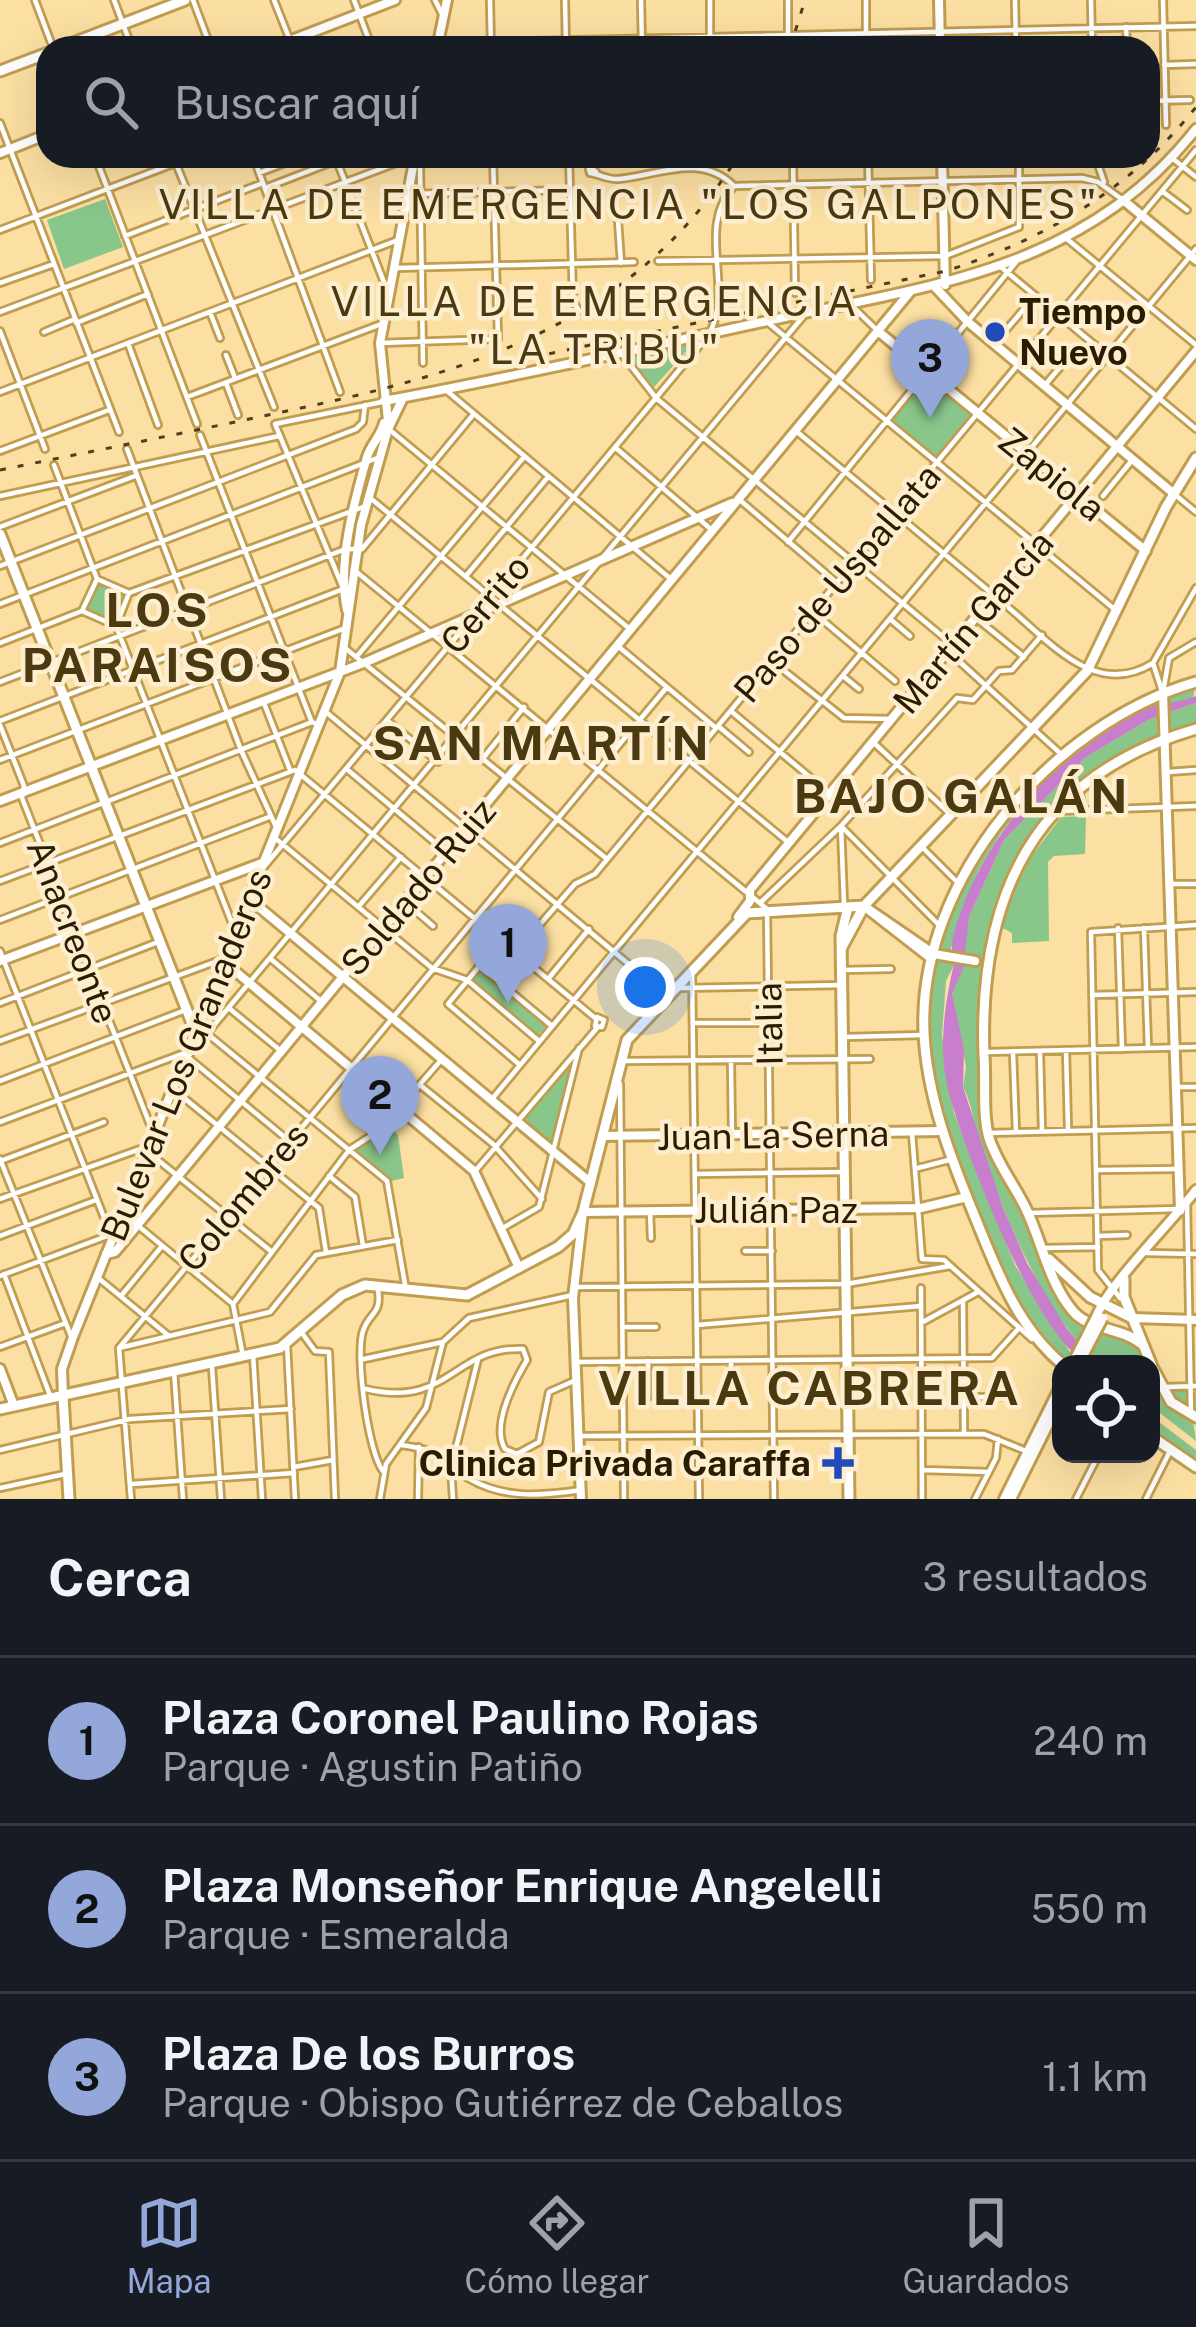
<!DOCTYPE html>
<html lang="es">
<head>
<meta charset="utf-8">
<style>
  body { margin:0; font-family:"Public Sans",sans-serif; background:#20242c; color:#f1f3f6 }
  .controls { position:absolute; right:36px; bottom:36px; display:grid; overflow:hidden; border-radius:24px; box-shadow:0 12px 48px #0002 }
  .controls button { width:108px; height:108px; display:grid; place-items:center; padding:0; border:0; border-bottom:3px solid #363941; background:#171b24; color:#f1f3f6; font:60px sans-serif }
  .you { position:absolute; left:645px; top:987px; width:42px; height:42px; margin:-30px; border:9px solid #fff; border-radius:50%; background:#1a73e8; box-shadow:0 0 0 18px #1a73e833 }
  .badge { display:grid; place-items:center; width:78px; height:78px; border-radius:50%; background:#94a7da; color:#111; font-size:39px; font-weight:700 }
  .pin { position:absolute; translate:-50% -99px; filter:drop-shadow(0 3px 6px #0008) }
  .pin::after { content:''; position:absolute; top:63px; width:42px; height:36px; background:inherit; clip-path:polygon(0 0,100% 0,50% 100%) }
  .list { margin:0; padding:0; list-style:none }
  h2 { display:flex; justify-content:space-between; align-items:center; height:156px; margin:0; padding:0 48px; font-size:51px }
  h2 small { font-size:39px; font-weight:400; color:#9ea1a6 }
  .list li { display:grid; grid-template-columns:78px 1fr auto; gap:36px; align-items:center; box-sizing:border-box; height:168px; padding:0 48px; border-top:3px solid #363941 }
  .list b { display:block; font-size:45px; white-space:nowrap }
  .list p { margin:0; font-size:39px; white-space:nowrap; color:#9ea1a6 }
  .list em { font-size:39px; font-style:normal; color:#9ea1a6 }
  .icon { flex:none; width:66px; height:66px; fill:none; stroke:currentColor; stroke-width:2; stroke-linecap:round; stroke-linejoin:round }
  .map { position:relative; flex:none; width:1196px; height:1499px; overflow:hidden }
  .search { position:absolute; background:#171b24; box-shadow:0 12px 48px #0002; left:36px; right:36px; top:36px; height:132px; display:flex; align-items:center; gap:30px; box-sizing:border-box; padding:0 42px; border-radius:36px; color:#9ea1a6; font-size:45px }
  .sheet { height:660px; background:#171b24 }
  nav { display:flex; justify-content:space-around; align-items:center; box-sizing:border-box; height:168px; border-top:3px solid #363941; background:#171b24; font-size:33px; color:#9ea1a6 }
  nav a { display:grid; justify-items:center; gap:6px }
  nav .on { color:#94a7da }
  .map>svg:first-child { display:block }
</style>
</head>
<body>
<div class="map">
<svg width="1196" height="1499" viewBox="0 0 1196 1499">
  <rect width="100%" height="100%" fill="#fcdfa2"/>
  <!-- green -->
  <path fill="#89c68a" d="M105,199L123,247L64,269L47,220Z
    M689,342L692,345L654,387L628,357Z
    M926,376L972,414L936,461L888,422Z
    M99,582L125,594L112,621L87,609Z
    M1196,682L1193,699L1144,710L1057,764L1001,833L978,872L951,948L955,963L946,981L942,1035L954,1113L1015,1265L1070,1352L1086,1364H1062L1032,1339L1009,1294L943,1131L924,1035L934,954L968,868L1027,787L1116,715Z
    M1196,703V729L1136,748L1092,775L1084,787L1087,805L1063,807L1039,834L1003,900L986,962L988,1133L1072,1311L1132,1336L1151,1364H1096C1040,1303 1009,1226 981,1149C973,1128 974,1107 963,1087L966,1067L952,993L969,917L1004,840L1086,757L1150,719Z
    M1086,816L1085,854L1054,856L1048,862L1049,941L1012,943V933L997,925L1031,857L1061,817Z
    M480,970L546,1026L537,1036L470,981Z
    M576,1056L553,1145L521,1120Z
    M388,1126L398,1135L404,1178L391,1181L353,1151Z
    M1151,1365L1162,1389H1188L1196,1441L1151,1406Z
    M1151,1416L1196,1450V1467L1151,1436Z"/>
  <!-- water -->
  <path fill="#c87dcd" d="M1196,696V703L1150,719L1086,757L1004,840L969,917L963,969L952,993L964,1050L963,1087L1002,1205L1027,1263L1067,1329L1096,1364C1044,1364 961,1140 949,1093C938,1050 944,1008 953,968C956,956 952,962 952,950C951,935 961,912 966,898C999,820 1071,738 1144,709C1160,703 1180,703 1196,696Z"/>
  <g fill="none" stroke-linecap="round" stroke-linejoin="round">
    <defs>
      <path id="street" d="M35,0L53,48
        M114,0L132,48
        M193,0L211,48
        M274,0L293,48
        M354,0L372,48
        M435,0L443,16
        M490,0L491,48
        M565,0L566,48
        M641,0L642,48
        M710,0V48
        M866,0V48
        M1015,0L1016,48
        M1091,0L1092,48
        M1163,0L1166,125
        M1126,27L1127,48
        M788,35V0
        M822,42V48
        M440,43L1196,26
        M1164,65L1196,64
        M1148,101L1190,100
        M0,123L119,432
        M95,156L197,424
        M173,156L274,407
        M253,156L340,392
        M335,156L387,290
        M569,156L573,301L579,311
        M793,156L795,293
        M868,156L871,280
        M1095,156L1104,182
        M1172,158L1196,177
        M596,172L588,165L590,173C599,174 608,180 618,179C657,176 700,152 734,186
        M259,173L303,156
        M265,188L348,156
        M1162,191L1187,210
        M409,194L569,190
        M618,220L621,263
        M0,230L194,156
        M125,236L263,183
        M1067,239L1196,345
        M658,261L945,256L1019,227V156
        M395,268L634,262
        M1002,268L1196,429
        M0,283L54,264
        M850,304L879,332
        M0,312L415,156L420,164L423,363
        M210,312L220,338
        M766,321L1113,608
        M76,323L148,294
        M0,331L45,449
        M44,332L75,319
        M380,343L498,339L493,156
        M995,343L1034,297
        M129,346L158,425
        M621,353L656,398L954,646
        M226,355L235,378
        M226,383L238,415
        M1045,385L1061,366
        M447,391L672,580
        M0,392L398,240
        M187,397L384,323
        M391,431L631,630
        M796,431L995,596
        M200,435L311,720
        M127,449L241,750L277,829
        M617,449L713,531
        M0,451L109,410
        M54,465L97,579
        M1173,493L1196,512
        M0,496L279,436
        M1103,496L1133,459
        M369,497L488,595
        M741,501L837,583
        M0,527L135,476
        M788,542L1016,262
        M362,549L473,415
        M0,566L356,429L363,422L365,405
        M353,569L767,909L774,1499
        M466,576L548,477
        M97,579L129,593L366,506
        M343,588L275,424L382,402
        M0,604L380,457
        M501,606L789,843
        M1009,608C1050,642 1096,699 1153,663
        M82,611L116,626
        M479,611L709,334C735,287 695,228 734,186L1082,178L1098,182L1123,200
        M813,612L895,681
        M890,619L910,636
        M981,622L1024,657
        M116,626L235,931
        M116,626L129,593
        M0,643L82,611L97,579
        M619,647L716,728
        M345,648L607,859
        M950,653L1061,754
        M358,655L524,457
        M773,662L844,718L892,719
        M1153,663L1196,588
        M1153,663L1162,691
        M843,676L859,689
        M0,682L343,550L363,548
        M1163,692L1169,658L1196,642
        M264,703L290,770
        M326,712L667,996
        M732,712L829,793
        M0,721L346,588
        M388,721L438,762
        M0,725L24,786L22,798L154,1135
        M718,726L749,752
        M873,742L948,812
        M484,757L524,707
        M0,760L348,627
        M349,771L446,852
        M1168,772L1196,770
        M1058,811L1196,806
        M841,826L939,925
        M841,826L844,904
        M275,838L432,968L467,980L539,1041
        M0,843L312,722L319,725
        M922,847L960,885
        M263,868L471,619
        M0,881L295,770L595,1018
        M1170,884H1196
        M405,902L433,926
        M761,902L841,826L957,698L973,700L999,671L1012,670L1042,635
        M359,906L401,857
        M0,920L269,817
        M1118,928L1122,1049
        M1144,928L1148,1048
        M501,940L448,1004L520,1065
        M0,951L112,1238
        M516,952L575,884L595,874L1196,150
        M272,960L322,1002
        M479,965L552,1026
        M842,970L891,969
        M692,971L699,1499
        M548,979L589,929
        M680,988L843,985
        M1092,995L1196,992
        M0,1003L158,942
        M230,1009L281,1051
        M597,1017L604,1020L602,1027L595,1026Z
        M696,1023H769
        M199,1027L387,1181L406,1290
        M845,1037L924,1035
        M0,1041L223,959
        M1066,1050L1068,1128
        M986,1052L1196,1047
        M1013,1053L1016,1132
        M1040,1053L1042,1131
        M190,1059L288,1140
        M185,1060L806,313
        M624,1061L870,1059
        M731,1063L732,1135
        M0,1081L183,1011
        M620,1084L624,1499
        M420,1085L493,1144L542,1199
        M1174,1087H1196
        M173,1089L319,1208L326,1252
        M492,1099L1196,249
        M0,1122L187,1052
        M912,1133L922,1259L944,1260L1032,1339
        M988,1133L1196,1128
        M0,1159L71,1336
        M3,1160L104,1122
        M918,1168L953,1159
        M476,1170L597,1028
        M1098,1170L1176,1169
        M696,1174L844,1172
        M329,1176L355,1197L363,1246
        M0,1199L143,1148L272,1252
        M1187,1202L1191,1412
        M650,1211L651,1238
        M1028,1213L1178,1209
        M125,1215L233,1304L243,1356
        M501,1229L539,1207L579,1048
        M0,1236L96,1200
        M1098,1236L1127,1235
        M1043,1248L1098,1247
        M745,1251H772
        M1147,1253L1196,1254
        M4,1274L51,1398
        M0,1276L107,1236
        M97,1277L169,1336
        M575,1287L846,1284L950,1266
        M921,1288L922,1499
        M378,1290C382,1315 369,1312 363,1331C355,1354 368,1453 383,1471
        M121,1296L162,1246
        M1120,1298L1098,1270L1091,932L1196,925
        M963,1300L964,1432
        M233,1304L349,1150L380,1130L442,1059
        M921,1323L978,1292
        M697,1325L921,1306
        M622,1327H656
        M302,1333L315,1351L329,1352L335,1499
        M287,1345L295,1499
        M0,1347L63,1324
        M119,1348L270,1312L316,1255L398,1240
        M253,1354L262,1499
        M364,1359L443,1342L469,1318L573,1295
        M648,1361V1397
        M577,1362L992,1358L1019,1328
        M731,1362V1395
        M212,1367L221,1499
        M174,1371L183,1499
        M1166,1387L1196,1386
        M366,1389C449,1409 454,1346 523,1349L527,1360C514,1382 491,1425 505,1449L517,1454L539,1442L549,1392L576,1380
        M964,1397H1001
        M579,1436L984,1434L1026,1451
        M401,1445C440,1450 437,1457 468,1478C503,1499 541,1496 581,1490
        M0,1450L130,1419L291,1409
        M294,1467L333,1460
        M923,1470L989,1472
        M132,1484L294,1473
        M0,1488L65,1474
        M131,1499L119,1348L667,687
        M380,1499L386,1464L426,1408L443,1342
        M418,1499L419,1447
        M453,1499L451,1468L478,1359
        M975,1499L996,1458L998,1439
        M1076,1499L1099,1454
        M1146,1499L1170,1451"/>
      <path id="secondary" d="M939,0L940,48
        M271,48L395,0
        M437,48L447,0
        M0,153L48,134
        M942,156L945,285
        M1123,200L1196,260
        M935,287L968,322L1173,493
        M879,332L1146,551
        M384,401C512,377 640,349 767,321C932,285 1083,271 1196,129
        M388,421L380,343L415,156
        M347,610C337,564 354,502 367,457C371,444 381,436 384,423
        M1163,692L1180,1211
        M0,801L366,662L732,503
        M248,898L590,1182
        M864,906L934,954L975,961
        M865,907L928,956
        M738,917L750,901V890L1196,351
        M0,961L262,863
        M223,961L474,1171L519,1268
        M602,1136L943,1131
        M106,1254L115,1252L910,292
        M1097,1315C1109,1284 1172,1222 1196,1190
        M1132,1318L1196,1320
        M0,1369L14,1406
        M63,1395L62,1369L73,1337L340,672L361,525L388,429L403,398
        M581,1499L573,1298L583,1212L921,1208L967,1197
        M1004,1499L1061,1385
        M1011,1499L1061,1399"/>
      <path id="primary" d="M60,48L185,0
        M0,71L48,53
        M0,534L195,1031
        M847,911L841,936L849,1499
        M842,947L864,906L1087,671L1166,507L1196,458
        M1049,1259L1090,1297L1132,1318
        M1124,1279V1297L1151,1364
        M1144,1346C1124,1327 1088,1331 1072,1310C1049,1282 1042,1243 1027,1211C1016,1187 997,1164 989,1138C982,1114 986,1082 984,1056C978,896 1034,776 1196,729
        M1062,1364C1017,1326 997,1271 975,1217C951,1159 927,1097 924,1033C917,879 1054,723 1196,682
        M1151,1365L1171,1402L1196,1417
        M63,1396L69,1499
        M0,1409L280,1348L342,1295L365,1285L467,1295L558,1247L573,1234L583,1212L627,1040L747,913L864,906
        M1151,1436L1196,1467"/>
    </defs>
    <!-- street casing -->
    <use href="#street" stroke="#c19d50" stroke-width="10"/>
    <!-- secondary casing -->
    <use href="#secondary" stroke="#c19d50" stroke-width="14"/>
    <!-- primary casing -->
    <use href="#primary" stroke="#c19d50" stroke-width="15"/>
    <!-- street -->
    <use href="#street" stroke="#fff" stroke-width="4.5"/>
    <!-- secondary -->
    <use href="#secondary" stroke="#fff" stroke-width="8"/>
    <!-- primary -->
    <use href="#primary" stroke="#fff" stroke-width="9"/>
    <!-- rail -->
    <path stroke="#4f3f1d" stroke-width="3" stroke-dasharray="6 12" stroke-linecap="butt" d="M790,48L805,0
      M514,361L946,271C1045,239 1130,190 1196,107
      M0,470C89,452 179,434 268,415C456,376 630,331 738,156"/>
    <defs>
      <path id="secondary-bridge" d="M1072,1364L1097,1315
        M1079,1364L1103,1318"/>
    </defs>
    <!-- secondary-bridge casing -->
    <use href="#secondary-bridge" stroke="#c19d50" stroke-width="14" stroke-linecap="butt"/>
    <!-- secondary-bridge -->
    <use href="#secondary-bridge" stroke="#fff" stroke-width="8"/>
  </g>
  <!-- markers -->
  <g fill="#224ab8" stroke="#fdeed0" stroke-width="4.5">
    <circle cx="995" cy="332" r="12"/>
    <path d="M832 1445h12v12h12v12h-12v12h-12v-12h-12v-12h12z"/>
  </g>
  <g text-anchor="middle" stroke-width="9" stroke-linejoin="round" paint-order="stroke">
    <!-- poi labels -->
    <g font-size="36" font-weight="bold" fill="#2a1c00" stroke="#fdeed0" text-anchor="start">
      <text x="1019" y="324">Tiempo<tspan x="1019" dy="41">Nuevo</tspan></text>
      <text x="811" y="1476" text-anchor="end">Clinica Privada Caraffa</text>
    </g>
    <!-- street labels -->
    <g font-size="36" fill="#2a1c00" stroke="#fdeed0">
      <text transform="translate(1052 474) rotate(39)" y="13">Zapiola</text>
      <text transform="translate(837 583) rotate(-50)" y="13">Paso de Uspallata</text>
      <text transform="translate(485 604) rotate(-50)" y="13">Cerrito</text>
      <text transform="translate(973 622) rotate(-50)" y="13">Martín García</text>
      <text transform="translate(418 887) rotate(-50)" y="13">Soldado Ruiz</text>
      <text transform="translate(73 931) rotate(69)" y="13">Anacreonte</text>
      <text transform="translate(769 1024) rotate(-91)" y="13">Italia</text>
      <text transform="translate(186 1055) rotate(-68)" y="13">Bulevar Los Granaderos</text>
      <text transform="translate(773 1135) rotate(-1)" y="13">Juan La Serna</text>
      <text transform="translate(243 1197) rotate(-50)" y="13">Colombres</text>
      <text x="776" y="1223">Julián Paz</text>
    </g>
    <!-- quarter labels -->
    <g font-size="42" letter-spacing="3" fill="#4b390f" stroke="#fdeed0">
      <text x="629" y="219">VILLA DE EMERGENCIA "LOS GALPONES"</text>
      <text x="595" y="316">VILLA DE EMERGENCIA<tspan x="595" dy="48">"LA TRIBU"</tspan></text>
    </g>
    <!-- district labels -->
    <g font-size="48" font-weight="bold" letter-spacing="3" fill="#4b390f" stroke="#fdeed0">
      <text x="158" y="627">LOS<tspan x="158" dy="55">PARAISOS</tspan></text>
      <text x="542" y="760">SAN MARTÍN</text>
      <text x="962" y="813">BAJO GALÁN</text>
      <text x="810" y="1405">VILLA CABRERA</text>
    </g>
  </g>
</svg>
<div class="controls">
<button><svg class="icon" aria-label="locate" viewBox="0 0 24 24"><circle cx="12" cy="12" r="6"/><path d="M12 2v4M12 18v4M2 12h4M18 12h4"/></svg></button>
</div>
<div class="you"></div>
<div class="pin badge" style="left:508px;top:1003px">1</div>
<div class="pin badge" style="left:380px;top:1155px">2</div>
<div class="pin badge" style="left:930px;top:418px">3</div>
<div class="search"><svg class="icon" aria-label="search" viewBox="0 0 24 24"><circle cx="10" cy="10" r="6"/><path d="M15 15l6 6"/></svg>Buscar aquí</div>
</div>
<section class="sheet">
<h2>Cerca<small>3 resultados</small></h2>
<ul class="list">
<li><span class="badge">1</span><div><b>Plaza Coronel Paulino Rojas</b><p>Parque · Agustin Patiño</p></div><em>240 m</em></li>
<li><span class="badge">2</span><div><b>Plaza Monseñor Enrique Angelelli</b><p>Parque · Esmeralda</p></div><em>550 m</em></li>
<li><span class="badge">3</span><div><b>Plaza De los Burros</b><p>Parque · Obispo Gutiérrez de Ceballos</p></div><em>1.1 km</em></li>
</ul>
</section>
<nav>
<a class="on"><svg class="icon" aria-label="map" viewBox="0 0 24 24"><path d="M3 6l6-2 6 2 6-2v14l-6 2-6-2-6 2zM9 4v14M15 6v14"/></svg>Mapa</a>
<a><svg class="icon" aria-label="directions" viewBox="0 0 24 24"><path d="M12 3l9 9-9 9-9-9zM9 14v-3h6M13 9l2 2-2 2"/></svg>Cómo llegar</a>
<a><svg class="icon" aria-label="saved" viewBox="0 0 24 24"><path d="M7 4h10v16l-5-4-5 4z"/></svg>Guardados</a>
</nav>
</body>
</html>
